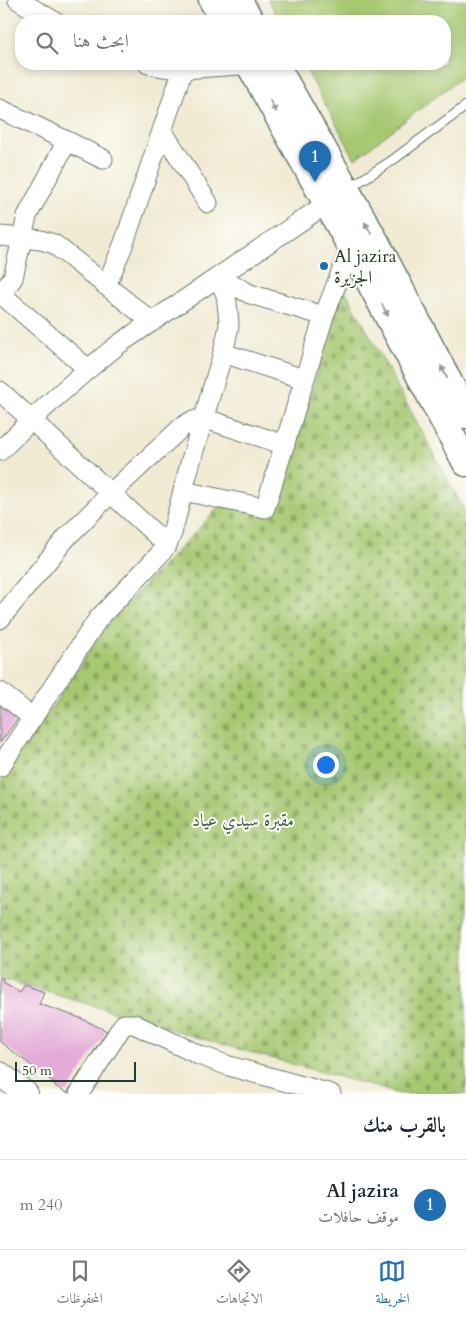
<!DOCTYPE html>
<html lang="ar">
<head>
<meta charset="utf-8">
<style>
  body { margin:0; font-family:Cardo,Amiri,serif; background:#f6f6f7; color:#1f2937; direction:rtl }
  .scale { position:absolute; left:15px; bottom:12px; width:121px; box-sizing:border-box; padding-left:5px; border:2px solid #1f3d34; border-top:0; font-size:14px; line-height:18px; white-space:nowrap; color:#1f3d34; -webkit-text-stroke:4px #fdfcf7; paint-order:stroke }
  .you { position:absolute; left:325px; top:764px; width:18px; height:18px; margin:-12px; border:4px solid #fff; border-radius:50%; background:#1a73e8; box-shadow:0 0 0 8px #1a73e833 }
  .badge { display:grid; place-items:center; width:32px; height:32px; border-radius:50%; background:#1f6fb2; color:#fff; font-size:16px; font-weight:700 }
  .pin { position:absolute; translate:-50% -41px; filter:drop-shadow(0 1px 2px #0008) }
  .pin::after { content:''; position:absolute; top:26px; width:18px; height:15px; background:inherit; clip-path:polygon(0 0,100% 0,50% 100%) }
  .list { margin:0; padding:0; list-style:none }
  h2 { display:flex; justify-content:space-between; align-items:center; height:65px; margin:0; padding:0 20px; font-size:21px }
  h2 small { font-size:16px; font-weight:400; color:#747a83 }
  .list li { display:grid; grid-template-columns:32px 1fr auto; gap:15px; align-items:center; box-sizing:border-box; height:90px; padding:0 20px; border-top:1px solid #e0e1e3 }
  .list b { display:block; font-size:19px; white-space:nowrap }
  .list p { margin:0; font-size:16px; white-space:nowrap; color:#747a83 }
  .list em { font-size:16px; font-style:normal; color:#747a83 }
  .icon { flex:none; width:28px; height:28px; fill:none; stroke:currentColor; stroke-width:2; stroke-linecap:round; stroke-linejoin:round }
  .map { position:relative; flex:none; width:466px; height:1094px; overflow:hidden; direction:ltr }
  .search { position:absolute; background:#fff; box-shadow:0 2px 8px #0003; left:15px; right:15px; top:15px; height:55px; display:flex; align-items:center; gap:12px; box-sizing:border-box; padding:0 18px; border-radius:20px; color:#747a83; font-size:19px }
  .sheet { height:155px; background:#fff }
  nav { display:flex; justify-content:space-around; align-items:center; box-sizing:border-box; height:70px; border-top:1px solid #e0e1e3; background:#fff; font-size:14px; color:#747a83 }
  nav a { display:grid; justify-items:center; gap:2px }
  nav .on { color:#1f6fb2 }
  .map>svg:first-child { display:block }
</style>
</head>
<body>
<div class="map">
<svg width="466" height="1094" viewBox="0 0 466 1094">
  <defs>
    <pattern id="cemetery-stones" width="16" height="16" patternUnits="userSpaceOnUse" patternTransform="scale(1.25)"><rect width="16" height="16" fill="#a6c871"/><path d="M2 7V4a2 2 0 0 1 4 0v3zM10 15v-3a2 2 0 0 1 4 0v3z" fill="#87a45e"/></pattern>
  </defs>
  <rect width="100%" height="100%" fill="#fdfcf7"/>
  <filter id="ink" filterUnits="userSpaceOnUse"><feTurbulence type="fractalNoise" baseFrequency=".02" numOctaves="2"/><feDisplacementMap in="SourceGraphic" scale="10" xChannelSelector="R" yChannelSelector="G"/><feConvolveMatrix kernelMatrix="1 2 1 2 8 2 1 2 1" color-interpolation-filters="sRGB"/></filter>
  <filter id="wash" filterUnits="userSpaceOnUse"><feTurbulence type="fractalNoise" baseFrequency=".0096" numOctaves="4" result="noise"/><feDisplacementMap in="SourceGraphic" scale="20" xChannelSelector="R" yChannelSelector="G"/><feGaussianBlur stdDeviation="1.12" result="paint"/><feColorMatrix in="noise" values="0 0 0 0 0 0 0 0 0 0 0 0 0 0 0 0 0 1.4 0 .05"/><feComposite in="paint" operator="in"/></filter>
  <g filter="url(#wash)">
    <rect width="100%" height="100%" fill="#f1ebd4"/>
    <!-- grass -->
    <path fill="#a6c871" stroke="#628252" d="M268,0H466V74L355,159L303,64H445V21H280Z"/>
    <!-- cemetery -->
    <path fill="url(#cemetery-stones)" stroke="#628252" d="M343,286L466,513V1094H400L220,1044L0,978V784L110,621L221,505L271,516L303,420Z"/>
    <g id="blocks">
      <!-- building -->
      <path fill="#e4abd8" d="M0,699L20,715L0,743Z
        M0,978L4,980L2,982L19,992L24,985L44,992L39,1004L80,1018L107,1031L67,1093L55,1086L56,1084L0,1042Z"/>
    </g>
  </g>
  <g filter="url(#ink)">
    <use href="#blocks" fill-opacity="0" stroke="#687a6c" stroke-width="1"/>
    <g fill="none" stroke-linecap="round" stroke-linejoin="round">
      <defs>
        <path id="service" d="M349,188L390,162L466,106"/>
        <path id="minor" d="M18,0L54,21
          M148,64L163,67L183,69
          M0,109L67,141L27,216L13,278L0,295
          M162,130L208,203
          M67,141L103,159
          M0,236L41,240L54,244L152,322
          M219,277L250,294L324,316
          M106,286L124,243L183,69L253,64
          M1,294L88,369
          M223,353L304,379
          M0,391L167,545
          M0,451C37,413 77,377 119,344L338,196
          M183,491L265,508L324,316L351,247
          M0,619L67,537L110,494L182,427L190,422L203,418L285,445
          M0,692L33,718
          M0,767L98,619L159,555L167,545L172,533L191,460L223,353L229,326L228,312L226,295L219,277
          M79,1094L121,1028L124,1024H134L199,1055L229,1066L331,1094"/>
        <path id="tertiary" d="M0,1074L26,1094"/>
        <path id="secondary" d="M212,0L224,21
          M238,0L251,21
          M249,64L351,247L466,463
          M275,64L377,244L466,415"/>
      </defs>
      <!-- service casing -->
      <use href="#service" stroke="#687a6c" stroke-width="11"/>
      <!-- minor casing -->
      <use href="#minor" stroke="#687a6c" stroke-width="21"/>
      <!-- tertiary casing -->
      <use href="#tertiary" stroke="#687a6c" stroke-width="26"/>
      <!-- secondary casing -->
      <use href="#secondary" stroke="#687a6c" stroke-width="29"/>
      <!-- service -->
      <use href="#service" stroke="#fff" stroke-width="9"/>
      <!-- minor -->
      <use href="#minor" stroke="#fff" stroke-width="19"/>
      <!-- tertiary -->
      <use href="#tertiary" stroke="#fff" stroke-width="24"/>
      <!-- secondary -->
      <use href="#secondary" stroke="#fff" stroke-width="26"/>
    </g>
    <!-- one-way arrows -->
    <defs><path id="oneway-solid" d="M-6-.8H1V-3.2L6.5 0L1 3.2V.8H-6Z" transform="scale(1.25)"/></defs>
    <g fill="#8f9e9a">
      <use href="#oneway-solid" transform="translate(273 106) rotate(61)"/>
      <use href="#oneway-solid" transform="translate(368 228) rotate(-120)"/>
      <use href="#oneway-solid" transform="translate(385 310) rotate(62)"/>
      <use href="#oneway-solid" transform="translate(444 372) rotate(-117)"/>
    </g>
  </g>
  <!-- markers -->
  <circle fill="#1f6fb2" stroke="#fdfcf7" stroke-width="2" cx="324" cy="266" r="5"/>
  <g text-anchor="middle" stroke-width="4" stroke-linejoin="round" paint-order="stroke">
    <!-- poi labels -->
    <g font-size="18" fill="#1f3d34" stroke="#fdfcf7" text-anchor="start">
      <text x="334" y="262">Al jazira<tspan x="334" dy="21">الجزيرة</tspan></text>
    </g>
    <!-- park labels -->
    <g font-size="18" fill="#416043" stroke="#fdfcf7">
      <text x="243" y="826">مقبرة سيدي عياد</text>
    </g>
  </g>
</svg>
<div class="scale">50 m</div>
<div class="you"></div>
<div class="pin badge" style="left:315px;top:182px">1</div>
<div class="search"><svg class="icon" aria-label="search" viewBox="0 0 24 24"><circle cx="10" cy="10" r="6"/><path d="M15 15l6 6"/></svg>ابحث هنا</div>
</div>
<section class="sheet">
<h2>بالقرب منك<small></small></h2>
<ul class="list">
<li><span class="badge">1</span><div><b>Al jazira</b><p>موقف حافلات</p></div><em>240 m</em></li>
</ul>
</section>
<nav>
<a class="on"><svg class="icon" aria-label="map" viewBox="0 0 24 24"><path d="M3 6l6-2 6 2 6-2v14l-6 2-6-2-6 2zM9 4v14M15 6v14"/></svg>الخريطة</a>
<a><svg class="icon" aria-label="directions" viewBox="0 0 24 24"><path d="M12 3l9 9-9 9-9-9zM9 14v-3h6M13 9l2 2-2 2"/></svg>الاتجاهات</a>
<a><svg class="icon" aria-label="saved" viewBox="0 0 24 24"><path d="M7 4h10v16l-5-4-5 4z"/></svg>المحفوظات</a>
</nav>
</body>
</html>
